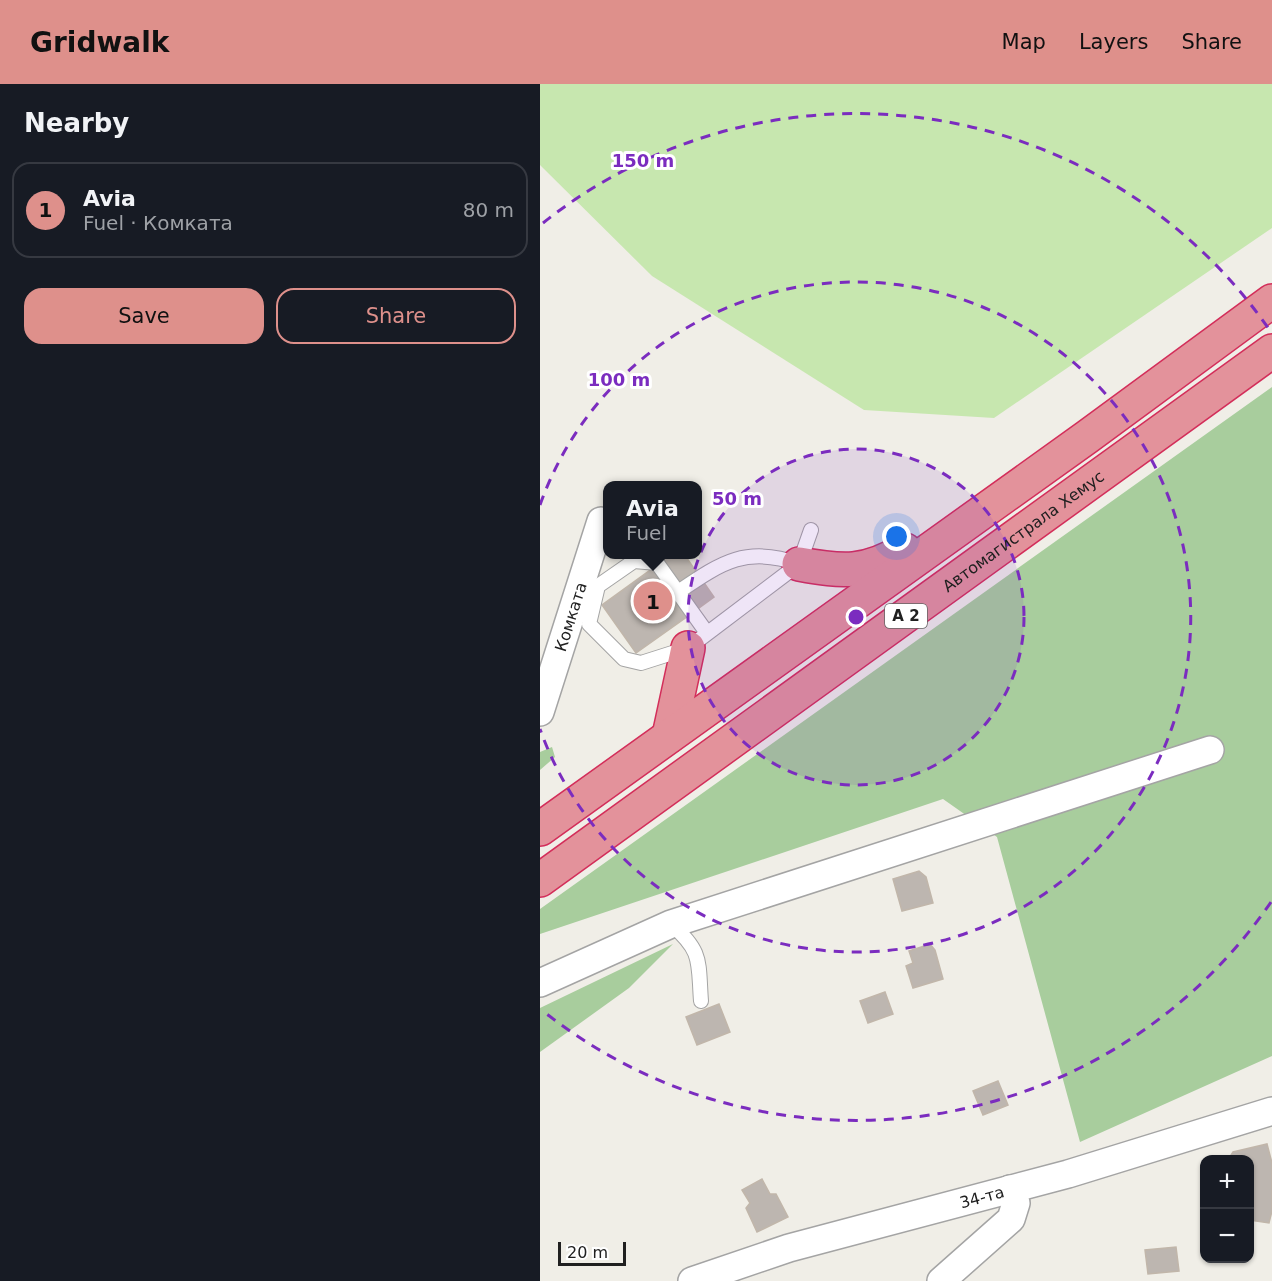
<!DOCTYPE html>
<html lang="en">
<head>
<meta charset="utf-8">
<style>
  body { margin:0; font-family:"DejaVu Sans",sans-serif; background:#242831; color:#f1f3f6 }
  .controls { position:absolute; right:18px; bottom:18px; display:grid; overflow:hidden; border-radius:12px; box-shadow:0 2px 4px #0004 }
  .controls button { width:54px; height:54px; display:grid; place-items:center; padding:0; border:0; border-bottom:2px solid #363941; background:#171b24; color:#f1f3f6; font:30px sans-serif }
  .scale { position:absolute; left:18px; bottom:15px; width:68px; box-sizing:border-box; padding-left:6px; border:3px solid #202020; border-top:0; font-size:16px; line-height:21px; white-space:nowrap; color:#202020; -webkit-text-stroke:4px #fff; paint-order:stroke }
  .you { position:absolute; left:357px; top:453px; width:21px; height:21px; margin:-15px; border:4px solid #fff; border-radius:50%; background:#1a73e8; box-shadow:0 0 0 9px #1a73e833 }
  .badge { display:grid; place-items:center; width:39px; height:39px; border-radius:50%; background:#de908b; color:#111; font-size:20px; font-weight:700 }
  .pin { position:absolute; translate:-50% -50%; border:3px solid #fff; box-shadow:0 2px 6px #0006 }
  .popup { position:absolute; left:63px; top:397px; width:99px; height:78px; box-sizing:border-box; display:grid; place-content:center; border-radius:12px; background:#171b24; filter:drop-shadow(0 2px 4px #0005); font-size:20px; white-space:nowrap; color:#9ea1a6 }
  .popup b { font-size:22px; color:#f1f3f6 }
  .popup::after { content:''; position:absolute; left:50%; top:100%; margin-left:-12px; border:12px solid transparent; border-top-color:#171b24 }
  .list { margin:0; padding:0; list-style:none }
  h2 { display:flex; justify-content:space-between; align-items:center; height:78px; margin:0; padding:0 24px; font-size:26px }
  h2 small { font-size:20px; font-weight:400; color:#9ea1a6 }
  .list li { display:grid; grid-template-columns:39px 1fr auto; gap:18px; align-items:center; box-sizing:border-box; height:96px; margin:0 12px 12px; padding:0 12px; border:2px solid #363941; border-radius:18px }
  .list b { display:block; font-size:22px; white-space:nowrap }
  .list p { margin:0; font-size:20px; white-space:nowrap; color:#9ea1a6 }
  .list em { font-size:20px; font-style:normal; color:#9ea1a6 }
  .actions { display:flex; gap:12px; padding:18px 24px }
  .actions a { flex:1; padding:14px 0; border:2px solid #de908b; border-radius:18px; text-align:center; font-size:21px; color:#de908b }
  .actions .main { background:#de908b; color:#111 }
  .map { position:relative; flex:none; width:732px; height:1197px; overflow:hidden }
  header { display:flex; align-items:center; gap:36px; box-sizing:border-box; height:84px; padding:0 30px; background:#de908b; color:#111 }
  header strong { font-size:28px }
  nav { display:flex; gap:33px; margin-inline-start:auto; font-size:21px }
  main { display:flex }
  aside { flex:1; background:#171b24 }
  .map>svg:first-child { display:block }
</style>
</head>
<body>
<header>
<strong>Gridwalk</strong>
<nav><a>Map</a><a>Layers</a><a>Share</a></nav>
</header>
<main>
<aside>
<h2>Nearby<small></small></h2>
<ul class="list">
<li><span class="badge">1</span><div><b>Avia</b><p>Fuel · Комката</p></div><em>80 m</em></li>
</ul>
<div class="actions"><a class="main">Save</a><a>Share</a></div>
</aside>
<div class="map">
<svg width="732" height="1197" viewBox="0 0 732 1197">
  <rect width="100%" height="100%" fill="#f0eee7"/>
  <!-- grass -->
  <path fill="#c7e7af" d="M0,0H732V144L454,334L324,326L112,192L0,81Z"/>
  <!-- forest -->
  <path fill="#a8cd9d" d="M732,303V972L540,1058L457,753L403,715L0,850V825Z
    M12,663L15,673L0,686V668Z
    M133,860L89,904L0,968V924Z"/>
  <!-- building -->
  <path fill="#bdb6b0" stroke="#c1b6aa" stroke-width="1.5" d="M110,470H144L174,513L148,532L106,474Z
    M113,484L148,532L96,569L62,521Z
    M379,787L386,793L393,819L362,827L353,795Z
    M390,860L395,866L403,895L373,904L366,882L373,879L369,867Z
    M345,908L353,930L328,939L320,917Z
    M179,920L190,948L157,961L146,933Z
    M458,997L468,1021L443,1031L433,1007Z
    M727,1060L732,1079V1127L729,1139L710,1136V1076H688L693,1068Z
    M222,1095L230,1110H236L248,1133L217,1148L206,1124L210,1119L202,1106Z
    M636,1163L639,1187L608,1190L605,1166Z"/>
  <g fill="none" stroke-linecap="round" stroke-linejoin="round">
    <defs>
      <path id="service" d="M138,508C181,479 206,461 259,480
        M167,549L117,479L94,477L58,502L49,540L84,575L101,579L148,564L259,480L271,446
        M131,840C163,868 158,877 161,917"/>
      <g id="minor">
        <path id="s1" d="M0,628L61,437"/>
        <path d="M0,899L131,840L670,666"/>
        <path id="s2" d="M152,1197L249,1164L528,1090L732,1027"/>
        <path d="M401,1197L471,1135L476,1119L470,1105"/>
      </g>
      <g id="motorway">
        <path d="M259,480C303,488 325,490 365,466"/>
        <path d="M129,652L148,564"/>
        <path d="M0,745L547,353L732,217"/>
        <path id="s3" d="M0,796L732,267"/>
      </g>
    </defs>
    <!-- service casing -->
    <use href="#service" stroke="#a4a4a4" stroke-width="16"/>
    <!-- minor casing -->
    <use href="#minor" stroke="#a4a4a4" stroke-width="30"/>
    <!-- motorway casing -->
    <use href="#motorway" stroke="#d32e5a" stroke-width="36"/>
    <!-- service -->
    <use href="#service" stroke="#fff" stroke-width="14"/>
    <!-- minor -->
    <use href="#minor" stroke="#fff" stroke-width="27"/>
    <!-- motorway -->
    <use href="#motorway" stroke="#e3929b" stroke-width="33"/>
  </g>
  <!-- distance rings -->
  <circle cx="316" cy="533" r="168" fill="#7b2cbf" fill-opacity=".12"/>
  <g fill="none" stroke="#7b2cbf" stroke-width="3" stroke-dasharray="10 8">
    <circle cx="316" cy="533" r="168"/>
    <path d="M0 421A335 335 0 1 1 0 645"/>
    <path d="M731 818A503 503 0 0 1 3 927M3 139A503 503 0 0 1 731 248"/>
  </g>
  <g text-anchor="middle" stroke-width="6" stroke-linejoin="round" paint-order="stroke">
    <!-- shield labels -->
    <rect fill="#fff" stroke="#636363" stroke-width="1.5" x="345" y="520" width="42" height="24" rx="4.5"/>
    <g font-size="15" font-weight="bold" fill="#202020">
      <text x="366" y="537">A 2</text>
    </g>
    <!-- street labels -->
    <g font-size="16" fill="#202020" stroke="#fff">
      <text dy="6" stroke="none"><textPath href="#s3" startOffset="596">Автомагистрала Хемус</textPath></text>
      <text dy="6" stroke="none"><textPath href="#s1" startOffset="100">Комката</textPath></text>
      <text dy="6" stroke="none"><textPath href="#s2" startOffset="302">34-та</textPath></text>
    </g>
  </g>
  <circle cx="316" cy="533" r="9" fill="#7b2cbf" stroke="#fff" stroke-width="3"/>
  <g font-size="18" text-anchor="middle" font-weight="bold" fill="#7b2cbf" stroke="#fff" stroke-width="6" stroke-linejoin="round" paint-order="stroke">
    <text x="103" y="83">150 m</text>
    <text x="79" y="302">100 m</text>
    <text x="197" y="421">50 m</text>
  </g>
</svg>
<div class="controls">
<button>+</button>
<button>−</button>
</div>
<div class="scale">20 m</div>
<div class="you"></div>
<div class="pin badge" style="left:113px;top:517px">1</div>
<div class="popup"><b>Avia</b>Fuel</div>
</div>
</main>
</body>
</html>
